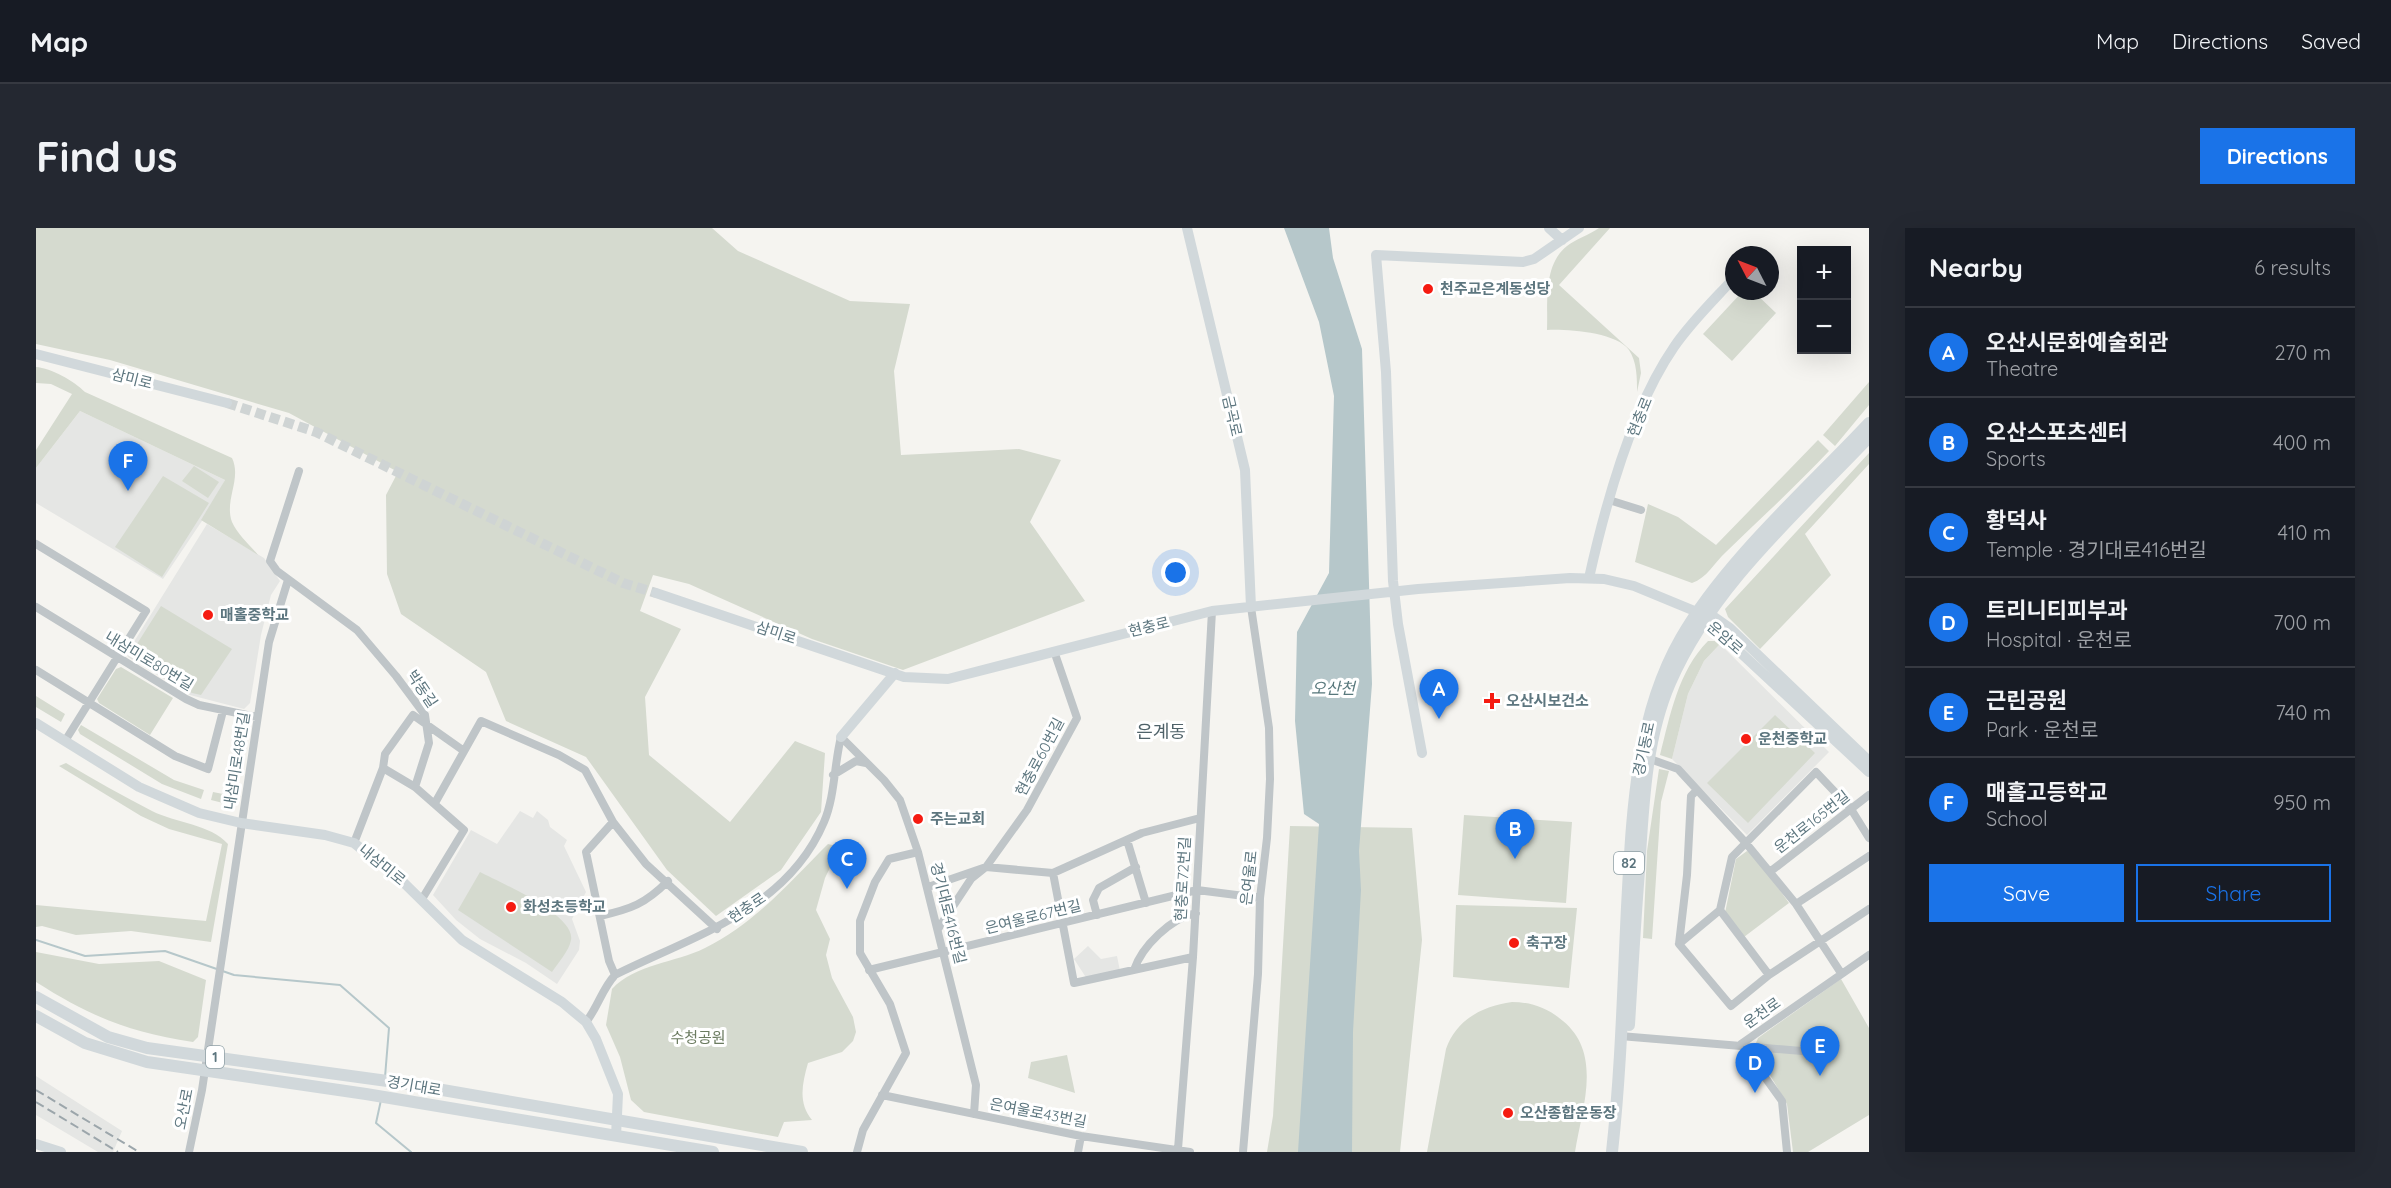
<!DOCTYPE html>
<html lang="en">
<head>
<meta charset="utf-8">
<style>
  body { margin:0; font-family:Quicksand,"Noto Sans KR",sans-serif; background:#242831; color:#f1f3f6 }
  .controls { position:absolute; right:18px; top:18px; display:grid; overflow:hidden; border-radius:0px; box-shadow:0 6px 24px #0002 }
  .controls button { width:54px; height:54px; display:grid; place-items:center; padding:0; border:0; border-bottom:2px solid #363941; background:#171b24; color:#f1f3f6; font:30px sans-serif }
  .compass { position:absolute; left:1689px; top:18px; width:54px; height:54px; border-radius:50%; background:#171b24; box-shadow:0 6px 24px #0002; rotate:312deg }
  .you { position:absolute; left:1140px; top:345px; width:21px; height:21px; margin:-15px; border:4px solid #fff; border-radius:50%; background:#1a73e8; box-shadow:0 0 0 9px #1a73e833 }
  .badge { display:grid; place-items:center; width:39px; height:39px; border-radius:50%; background:#1a73e8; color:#fff; font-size:20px; font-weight:700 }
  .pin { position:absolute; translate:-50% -50px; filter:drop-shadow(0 2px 3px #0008) }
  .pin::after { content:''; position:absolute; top:32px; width:21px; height:18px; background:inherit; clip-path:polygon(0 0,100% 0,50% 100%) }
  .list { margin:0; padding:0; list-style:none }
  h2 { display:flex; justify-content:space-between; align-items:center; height:78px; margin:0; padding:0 24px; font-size:26px }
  h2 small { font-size:20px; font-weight:400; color:#9ea1a6 }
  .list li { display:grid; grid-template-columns:39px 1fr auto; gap:18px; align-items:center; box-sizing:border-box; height:90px; padding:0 24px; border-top:2px solid #363941 }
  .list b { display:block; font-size:22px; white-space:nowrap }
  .list p { margin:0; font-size:20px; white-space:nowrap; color:#9ea1a6 }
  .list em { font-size:20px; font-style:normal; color:#9ea1a6 }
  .actions { display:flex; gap:12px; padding:18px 24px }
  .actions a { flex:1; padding:14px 0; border:2px solid #1a73e8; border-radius:0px; text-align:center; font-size:21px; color:#1a73e8 }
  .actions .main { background:#1a73e8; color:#fff }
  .map { position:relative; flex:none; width:1833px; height:924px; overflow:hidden; border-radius:0px }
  header { display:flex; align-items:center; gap:36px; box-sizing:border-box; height:84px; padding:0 30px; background:#171b24; border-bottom:2px solid #363941 }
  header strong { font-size:28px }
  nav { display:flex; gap:33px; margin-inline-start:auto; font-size:21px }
  .intro { display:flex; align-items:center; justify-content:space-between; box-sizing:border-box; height:144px; padding:0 36px }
  h1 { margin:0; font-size:42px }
  .button { padding:15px 27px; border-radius:0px; background:#1a73e8; color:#fff; font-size:21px; font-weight:700 }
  main { display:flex; gap:36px; padding:0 36px }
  aside { flex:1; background:#171b24; border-radius:0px; box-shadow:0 6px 24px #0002 }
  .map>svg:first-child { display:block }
</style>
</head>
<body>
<header>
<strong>Map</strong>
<nav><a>Map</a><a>Directions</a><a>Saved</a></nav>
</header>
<div class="intro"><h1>Find us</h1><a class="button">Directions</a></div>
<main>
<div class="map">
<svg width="1833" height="924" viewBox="0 0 1833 924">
  <rect width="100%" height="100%" fill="#f5f4f0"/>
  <!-- built -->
  <path fill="#e5e6e4" d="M44,183L189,252L176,278L127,351L0,275V240Z
    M171,296L228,330L244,353L235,367L225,407L214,475L208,481L154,467L92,429L91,425Z
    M1684,416L1793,524L1711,607L1636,531L1652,466L1668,433Z
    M484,583L497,590L501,583L512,592L514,599L531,612L528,618L550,664L536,691L544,713L543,722L521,756L490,735L444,711L420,692L397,667L435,602L461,616Z
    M1052,718L1065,731L1081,728L1084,743L1051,751L1038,731Z
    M0,848L86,903L77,924H62L0,887Z"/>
  <!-- green -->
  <path fill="#d5dacf" d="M0,0H676L702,23L814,73L874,76L858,143L865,227L983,221L1025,232L994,294L1049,373L867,442L776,411L653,356L617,347L604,383L645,401L609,469L613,527L694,594L759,513L789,525L785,584L745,642L680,688L631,642L550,529L470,493L450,444L365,386L351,346L350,267L362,244L253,185L74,132L0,116Z
    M1563,0H1574L1523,57L1603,130L1605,145L1601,164C1601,150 1601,134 1593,122C1580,104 1531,101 1511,102C1512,74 1507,37 1531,18C1540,11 1553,7 1563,0Z
    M1707,63H1717L1740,85L1696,133L1667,106Z
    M0,139C15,140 38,153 49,164L196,230C206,251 188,272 196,294C201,306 214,317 222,327L165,292L189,252L44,183L0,240V222L36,166L15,156L0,155Z
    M1833,154V177L1799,218L1787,207Z
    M1782,212L1793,223C1760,258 1724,291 1690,324C1678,335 1671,350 1656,355L1599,334L1612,276L1642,289L1680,317Z
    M1833,225V236L1769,306L1795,347L1724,421L1692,389L1689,381Z
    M158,238L183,254L172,270L146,253Z
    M127,248L173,275L126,349L79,319Z
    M125,378L196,421L165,467L156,465L94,427Z
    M1672,413H1679L1684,416L1668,433L1652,466L1636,531L1624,527C1634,488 1642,443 1672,413Z
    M85,439L137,470L114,507L63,475L61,471L80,441Z
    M0,468L29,486L25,494L0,479Z
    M1739,487L1779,525L1712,595L1671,555Z
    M206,493L212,498L198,572L191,576L175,572L177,564L192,567Z
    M45,497L138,552L168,562L165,571L126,556L44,506L42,502Z
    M30,535C58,552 87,568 116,583C140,595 174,596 192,616L175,714L95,703L40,707L6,698L0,699V677L170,693L186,616L133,601L105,588L23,538Z
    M1623,541L1633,543L1625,574L1616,711L1607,710L1611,623Z
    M1428,587L1536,594L1530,675L1422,667Z
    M1254,598L1376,600L1386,712L1364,924H1231L1237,888Z
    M792,616L804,619L789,650L780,682L794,711L790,727L796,750L817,789L820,804L817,813L806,824L772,835C766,856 762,875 776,892L748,894L742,909L608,884L595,872L584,829L570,797L576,761C599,736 639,735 669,720C718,696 753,655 792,616Z
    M1711,623L1717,625L1753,675L1708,709L1689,685L1700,631Z
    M444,644C463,654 540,687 535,712C533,723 522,735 516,744L422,682Z
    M1420,677L1541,680L1533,760L1417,749Z
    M0,724L63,736L123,733L170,752L162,809L157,814C93,804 55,789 0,754Z
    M1805,751L1833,800V887L1772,924H1757L1751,876L1718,820L1722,810Z
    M1476,774C1495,774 1512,780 1527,793C1567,826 1546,880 1539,924H1391L1410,821C1420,792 1446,778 1476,774Z
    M1031,827L1039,865L992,850L995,834Z"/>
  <!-- water -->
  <path fill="#b6c7ca" d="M1248,0H1293L1297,30L1326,121L1336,456L1323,623L1325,662L1317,804L1316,924H1262L1283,596L1268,586L1259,493L1261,404L1293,345L1298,168L1283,94Z"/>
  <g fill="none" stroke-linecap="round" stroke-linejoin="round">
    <!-- stream -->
    <path stroke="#b6c7ca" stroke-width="2" d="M0,712L49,728L129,723L198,747L304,757L353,800L349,849
      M345,872L340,895L375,924"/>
    <!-- secondary-tunnel -->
    <path stroke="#cfd4d4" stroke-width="10" stroke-dasharray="10 5" stroke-linecap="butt" d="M191,175L280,204L587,355L620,365"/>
    <!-- street -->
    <path stroke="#bfc5c8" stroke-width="8" d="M263,243L234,333L241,343L321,402L360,448L389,487L393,515L379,559L428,602L386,671
      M1573,272L1605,282
      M0,316L110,383L29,513
      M0,379L150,471L163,477L221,489
      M0,442L139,528L172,541L187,483
      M805,509L848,552L864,572L882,624
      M1614,531L1642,541L1709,614L1760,676L1805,745
      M347,540L349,526L377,487L428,523
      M797,547L820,533L830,535
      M1661,562L1655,568L1651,647L1643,716L1695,778L1733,747
      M399,575L445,493L523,527L549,542L577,594L610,636L681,701
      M577,594L550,624L573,733L579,747
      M1833,610L1815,581L1780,544L1696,629L1684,682L1733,747L1833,681
      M1091,612L1110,675
      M318,615L347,540L379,559
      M1735,643L1833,567
      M1017,645L1038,755L1157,729
      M892,659L950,639L991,582L1041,490L1018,423
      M1760,676L1833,628
      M1061,687L1057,672L1063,660L1100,639
      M564,688C595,681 609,676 632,653
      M902,701L935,651L950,639L1017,645L1106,605L1164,590
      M1643,716L1684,682
      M833,742L1161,662L1224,670
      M1098,742C1106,718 1135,690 1160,685
      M550,794C562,779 566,761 579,747C657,708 751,682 788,594C799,568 798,537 805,509
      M1584,808C1649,813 1713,819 1778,824L1783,832
      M1705,816L1833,727
      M1705,816L1746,873L1751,924
      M846,867L1045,908L1154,924
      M1142,921L1157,729L1176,383
      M153,924L166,862L233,414L252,352
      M821,924L827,902L870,825L854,776L824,725V693L839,654L853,631L882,624L940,857L938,886
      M1042,924L1045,908
      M1207,924L1222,746L1224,670L1231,610L1234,551L1233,500L1215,379"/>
    <!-- secondary -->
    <path stroke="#d1d8db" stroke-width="10" d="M1151,0L1209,242L1215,379
      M1513,0L1526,12
      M0,126L191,175
      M1553,350C1569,278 1596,180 1638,119C1655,94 1678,72 1698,50
      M620,365L868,449L912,451L1176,383L1382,361L1534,350L1568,351L1598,358L1661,384L1674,386L1694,400L1833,533
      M1664,387L1833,544
      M0,495L103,559L163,585L205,595L289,607L318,615L366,653L426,712L526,774L550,794L560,811L582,866L580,908
      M805,509L859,445
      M1386,525L1362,396L1357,353L1350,144L1340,27L1487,34L1498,31L1543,0
      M0,916L25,924"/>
    <!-- primary -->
    <path stroke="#d1d8db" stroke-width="12" d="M0,769L72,809L111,820L366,855L766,924
      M0,788L49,815L111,834L330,866L677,924
      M1593,797C1596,746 1599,694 1603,643C1607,580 1609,513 1634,455C1676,358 1762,284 1833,209
      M1576,924C1585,843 1587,761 1591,679C1596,589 1599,490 1645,410C1689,333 1772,260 1833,195"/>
    <!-- rail -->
    <path stroke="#9ca6ab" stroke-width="2" stroke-dasharray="9 4.5" stroke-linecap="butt" d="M0,862L103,924
      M0,874L82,924"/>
  </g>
  <!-- markers -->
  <g fill="#f51b11" stroke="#fff" stroke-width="2">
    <circle cx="1392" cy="61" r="6"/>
    <circle cx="172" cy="387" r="6"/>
    <path d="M1453 464h6v6h6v6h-6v6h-6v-6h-6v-6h6z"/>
    <circle cx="1710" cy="511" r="6"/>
    <circle cx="882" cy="591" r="6"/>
    <circle cx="475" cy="679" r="6"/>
    <circle cx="1478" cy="715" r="6"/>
    <circle cx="1472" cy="885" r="6"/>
  </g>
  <g text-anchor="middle" stroke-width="6" stroke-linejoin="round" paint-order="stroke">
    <!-- shield labels -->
    <g fill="#fff" stroke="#8e9fa5" stroke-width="1.5">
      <rect x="1578" y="624" width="30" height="22" rx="4.5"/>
      <rect x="170" y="818" width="18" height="22" rx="4.5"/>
    </g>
    <g font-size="14" font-weight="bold" fill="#5d767f">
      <text x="1593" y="640">82</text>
      <text x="179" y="834">1</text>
    </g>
    <!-- poi labels -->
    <g font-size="15" font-weight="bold" fill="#5d767f" stroke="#fff" text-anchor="start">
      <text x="1404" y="66">천주교은계동성당</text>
      <text x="184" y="392">매홀중학교</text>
      <text x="1470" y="478">오산시보건소</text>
      <text x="1722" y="516">운천중학교</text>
      <text x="894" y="596">주는교회</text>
      <text x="487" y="684">화성초등학교</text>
      <text x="1490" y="720">축구장</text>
      <text x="1484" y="890">오산종합운동장</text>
    </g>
    <!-- street labels -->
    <g font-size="15" fill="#5d767f" stroke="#fff">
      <text transform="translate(96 151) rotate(14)" y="5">삼미로</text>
      <text transform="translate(1196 188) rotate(77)" y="5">금곡로</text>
      <text transform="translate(1604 189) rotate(-68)" y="5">현충로</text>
      <text transform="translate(1113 399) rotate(-14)" y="5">현충로</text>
      <text transform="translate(740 405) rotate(18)" y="5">삼미로</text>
      <text transform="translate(1689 410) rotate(41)" y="5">운암로</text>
      <text transform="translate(113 433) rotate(31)" y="5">내삼미로80번길</text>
      <text transform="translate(386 461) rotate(56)" y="5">박동길</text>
      <text transform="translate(1608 521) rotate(-78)" y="5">경기동로</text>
      <text transform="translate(1004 529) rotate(-62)" y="5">현충로60번길</text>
      <text transform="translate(201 533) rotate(-81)" y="5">내삼미로48번길</text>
      <text transform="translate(1776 594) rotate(-38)" y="5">운천로165번길</text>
      <text transform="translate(346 637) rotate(39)" y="5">내삼미로</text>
      <text transform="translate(1213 650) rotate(-84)" y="5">은여울로</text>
      <text transform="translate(1147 651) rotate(-87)" y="5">현충로72번길</text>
      <text transform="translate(711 680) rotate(-34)" y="5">현충로</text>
      <text transform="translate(912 685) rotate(76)" y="5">경기대로416번길</text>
      <text transform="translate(997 689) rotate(-14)" y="5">은여울로67번길</text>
      <text transform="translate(1726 785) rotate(-35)" y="5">운천로</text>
      <text transform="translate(378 858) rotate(10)" y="5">경기대로</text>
      <text transform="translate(148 881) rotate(-79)" y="5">오산로</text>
      <text transform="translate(1002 885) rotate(11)" y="5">은여울로43번길</text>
    </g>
    <!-- park labels -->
    <g font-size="15" fill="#6b7b60" stroke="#fff">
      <text x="662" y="815">수청공원</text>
    </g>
    <!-- water labels -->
    <g font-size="16" font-style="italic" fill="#58787c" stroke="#fff">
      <text x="1297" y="466">오산천</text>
    </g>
    <!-- quarter labels -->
    <g font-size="18" fill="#4f6269" stroke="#fff">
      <text x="1125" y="510">은계동</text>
    </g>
  </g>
</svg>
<div class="controls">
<button>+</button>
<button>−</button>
</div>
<svg class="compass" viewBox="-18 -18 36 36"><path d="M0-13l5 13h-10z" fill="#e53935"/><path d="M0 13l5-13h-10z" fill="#9ea1a6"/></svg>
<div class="you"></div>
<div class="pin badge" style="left:1403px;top:491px">A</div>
<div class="pin badge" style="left:1479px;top:631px">B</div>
<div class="pin badge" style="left:811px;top:661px">C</div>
<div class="pin badge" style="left:1719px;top:865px">D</div>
<div class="pin badge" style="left:1784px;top:848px">E</div>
<div class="pin badge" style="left:92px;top:263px">F</div>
</div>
<aside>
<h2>Nearby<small>6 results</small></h2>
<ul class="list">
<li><span class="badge">A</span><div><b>오산시문화예술회관</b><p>Theatre</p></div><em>270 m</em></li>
<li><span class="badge">B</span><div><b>오산스포츠센터</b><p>Sports</p></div><em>400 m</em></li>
<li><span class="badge">C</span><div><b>황덕사</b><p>Temple · 경기대로416번길</p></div><em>410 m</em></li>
<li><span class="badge">D</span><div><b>트리니티피부과</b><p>Hospital · 운천로</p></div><em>700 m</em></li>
<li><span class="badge">E</span><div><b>근린공원</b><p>Park · 운천로</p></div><em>740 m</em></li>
<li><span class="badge">F</span><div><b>매홀고등학교</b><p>School</p></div><em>950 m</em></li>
</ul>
<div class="actions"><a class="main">Save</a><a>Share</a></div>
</aside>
</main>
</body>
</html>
